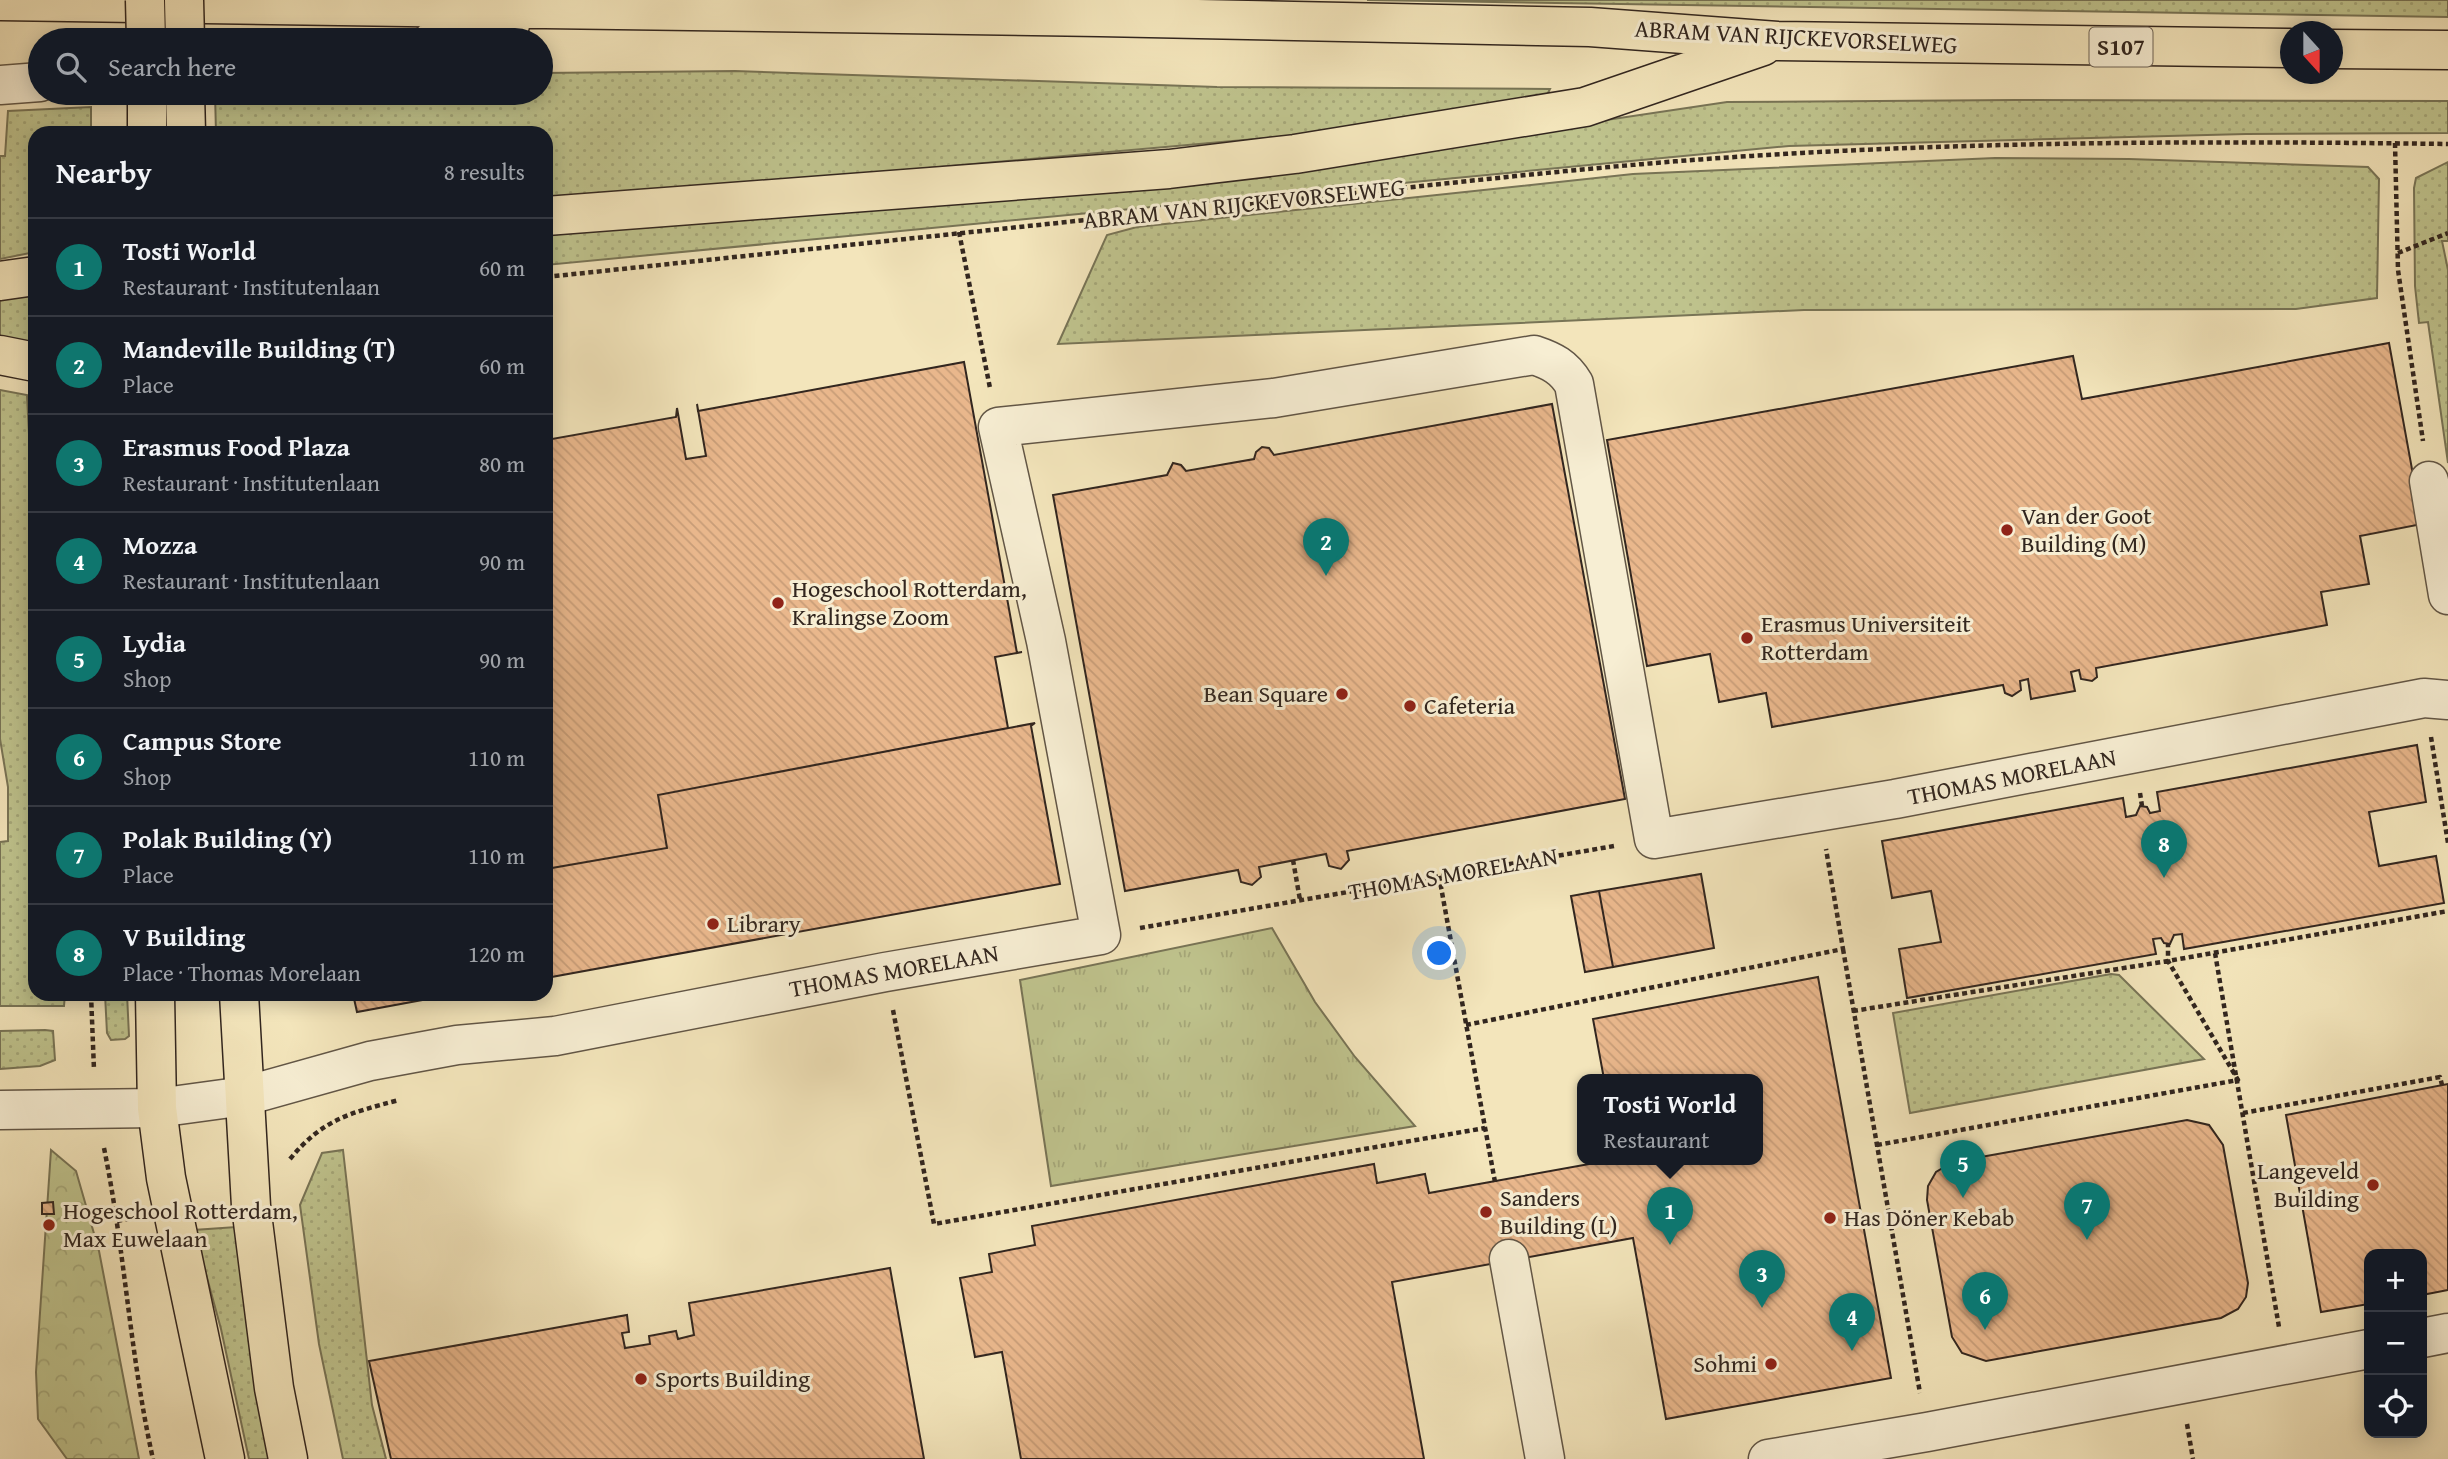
<!DOCTYPE html>
<html lang="en">
<head>
<meta charset="utf-8">
<style>
  body { margin:0; font-family:"Gentium Book Plus",serif; background:#20242c; color:#f1f3f6 }
  .controls { position:absolute; right:21px; bottom:21px; display:grid; overflow:hidden; border-radius:14px; box-shadow:0 4px 18px #0003 }
  .controls button { width:63px; height:63px; display:grid; place-items:center; padding:0; border:0; border-bottom:2px solid #363941; background:#171b24; color:#f1f3f6; font:35px sans-serif }
  .compass { position:absolute; left:2280px; top:21px; width:63px; height:63px; border-radius:50%; background:#171b24; box-shadow:0 4px 18px #0003; rotate:159deg }
  .you { position:absolute; left:1440px; top:954px; width:24px; height:24px; margin:-18px; border:5px solid #fff; border-radius:50%; background:#1a73e8; box-shadow:0 0 0 10px #1a73e833 }
  .badge { display:grid; place-items:center; width:46px; height:46px; border-radius:50%; background:#0f766e; color:#fff; font-size:23px; font-weight:700 }
  .pin { position:absolute; translate:-50% -58px; filter:drop-shadow(0 2px 4px #0008) }
  .pin::after { content:''; position:absolute; top:37px; width:24px; height:21px; background:inherit; clip-path:polygon(0 0,100% 0,50% 100%) }
  .popup { position:absolute; left:1577px; top:1074px; width:186px; height:91px; box-sizing:border-box; display:grid; place-content:center; border-radius:14px; background:#171b24; filter:drop-shadow(0 2px 5px #0005); font-size:23px; white-space:nowrap; color:#9ea1a6 }
  .popup b { font-size:26px; color:#f1f3f6 }
  .popup::after { content:''; position:absolute; left:50%; top:100%; margin-left:-14px; border:14px solid transparent; border-top-color:#171b24 }
  .list { margin:0; padding:0; list-style:none }
  h2 { display:flex; justify-content:space-between; align-items:center; height:91px; margin:0; padding:0 28px; font-size:30px }
  h2 small { font-size:23px; font-weight:400; color:#9ea1a6 }
  .list li { display:grid; grid-template-columns:46px 1fr auto; gap:21px; align-items:center; box-sizing:border-box; height:98px; padding:0 28px; border-top:2px solid #363941 }
  .list b { display:block; font-size:26px; white-space:nowrap }
  .list p { margin:0; font-size:23px; white-space:nowrap; color:#9ea1a6 }
  .list em { font-size:23px; font-style:normal; color:#9ea1a6 }
  .icon { flex:none; width:38px; height:38px; fill:none; stroke:currentColor; stroke-width:2; stroke-linecap:round; stroke-linejoin:round }
  .map { position:relative; flex:none; width:2448px; height:1459px; overflow:hidden }
  .search { position:absolute; background:#171b24; box-shadow:0 4px 18px #0003; left:28px; top:28px; width:525px; height:77px; display:flex; align-items:center; gap:18px; box-sizing:border-box; padding:0 24px; border-radius:38px; color:#9ea1a6; font-size:26px }
  .panel { position:absolute; background:#171b24; box-shadow:0 4px 18px #0003; left:28px; top:126px; width:525px; height:875px; border-radius:21px }
  .map>svg:first-child { display:block }
</style>
</head>
<body>
<div class="map">
<svg width="2448" height="1459" viewBox="0 0 2448 1459">
  <defs>
    <pattern id="grass-dots" width="8" height="8" patternUnits="userSpaceOnUse" patternTransform="scale(1.75)"><rect width="8" height="8" fill="#bfc38d"/><path d="M2 2h.1M6 6h.1" fill="none" stroke="#a5a779" stroke-width="1.8" stroke-linecap="round"/></pattern>
    <pattern id="forest-crowns" width="20" height="18" patternUnits="userSpaceOnUse" patternTransform="scale(1.75)"><rect width="20" height="18" fill="#bfc38d"/><path d="M2 6a3 3 0 1 1 6 0M12 15a3 3 0 1 1 6 0" fill="none" stroke="#a5a779"/></pattern>
    <pattern id="park-tufts" width="24" height="20" patternUnits="userSpaceOnUse" patternTransform="scale(1.75)"><rect width="24" height="20" fill="#bfc38d"/><path d="M3 7l-1-3M5 7V3M7 7l1-3M15 17l-1-3M17 17v-4M19 17l1-3" fill="none" stroke="#a5a779"/></pattern>
    <pattern id="building-back-hatch" width="6" height="6" patternUnits="userSpaceOnUse" patternTransform="scale(1.75)"><rect width="6" height="6" fill="#e9b78c"/><path d="M-1 5l2 2M0 0l6 6M5-1l2 2" fill="none" stroke="#c89d78"/></pattern>
  </defs>
  <rect width="100%" height="100%" fill="#f3e5bb"/>
  <filter id="stains"><feTurbulence type="fractalNoise" baseFrequency=".00286" numOctaves="4"/><feColorMatrix values="0 0 0 0 .2 0 0 0 0 .09 0 0 0 0 .02 0 0 0 .5 -.17"/></filter>
  <radialGradient id="worn" r=".72"><stop offset=".6" stop-color="#630" stop-opacity="0"/><stop offset="1" stop-color="#630" stop-opacity=".3"/></radialGradient>
  <!-- grass -->
  <path fill="url(#grass-dots)" stroke="#787456" stroke-width="2" d="M1367,0H2448V17Z
    M735,71L1217,87L1550,89L1546,97L1289,136L546,202V133H216L215,93H541V73Z
    M2014,100L2448,101V133L2246,134L1789,146L546,265V235L1128,186L1299,166L1727,102Z
    M91,107V133H35V252L0,259V156H5L8,111Z
    M1995,158L2129,159L2368,167L2379,179L2377,298L2296,309L1804,310L1058,344L1107,235L1137,227L1633,174Z
    M2448,162V241H2442L2448,270V463L2428,322L2419,323L2415,286L2414,188L2416,178Z
    M34,291L29,345L0,340V296Z
    M0,390L27,395L35,551V994H65L64,1006H0V842L8,841V787L0,739Z
    M2111,974L2119,975L2204,1059L1910,1113L1893,1013Z
    M105,994H127L129,1036L125,1039L111,1040L107,1033Z
    M45,1030L53,1031L55,1060L40,1066L0,1069V1031Z
    M343,1150L372,1405L386,1459H343L319,1344L300,1205L322,1153Z
    M236,1227L271,1459H249L221,1329L194,1230Z"/>
  <!-- forest -->
  <path fill="url(#forest-crowns)" stroke="#787456" stroke-width="2" d="M51,1150L76,1171L99,1251L139,1459H67L38,1419L36,1372Z"/>
  <!-- park -->
  <path fill="url(#park-tufts)" stroke="#787456" stroke-width="2" d="M1272,928L1315,1002L1355,1057L1415,1126L1051,1186L1020,980Z"/>
  <!-- building -->
  <path fill="url(#building-back-hatch)" stroke="#32261f" stroke-width="2" d="M2389,343L2422,524L2360,536L2369,584L2321,592L2327,625L2096,668L2097,677L2092,681L2081,679L2079,670L2071,672L2075,691L2031,699L2028,679L2020,681L2021,690L2012,696L2005,693L2003,685L1772,727L1766,693L1719,702L1710,654L1647,666L1607,440L2073,356L2082,399Z
    M964,362L1017,653L1022,652L995,657L1008,728L658,795L667,848L546,869V440L676,417L677,408L686,459L706,456L697,404L698,411Z
    M1552,404L1625,799L1347,851L1349,860L1341,869L1329,866L1326,854L1259,867L1261,877L1252,885L1241,882L1238,870L1125,891L1053,495L1167,475L1173,463L1181,465L1186,471L1254,459L1256,452L1262,447L1269,448L1274,455Z
    M1035,723L1031,726L1060,884L546,978V869L667,848L658,795Z
    M2417,745L2426,802L2369,812L2379,866L2436,856L2444,903L2184,949L2182,934L2174,935L2170,944L2164,943L2161,938L2153,939L2156,954L1907,998L1899,949L1941,942L1931,891L1892,898L1882,841L2123,798L2126,817L2136,815L2140,806L2147,807L2150,813L2160,811L2157,792Z
    M1701,874L1714,948L1613,967L1599,891Z
    M1599,891L1613,967L1585,972L1571,896Z
    M1818,977L1891,1378L1666,1419L1633,1238L1392,1282L1424,1459H1021L1002,1352L975,1357L960,1278L992,1272L989,1254L1035,1245L1032,1226L1374,1164L1377,1183L1425,1174L1429,1193L1617,1159H1758V1079H1604L1593,1019Z
    M353,994H455L357,1012Z
    M2448,1084V1290L2422,1295V1254H2369V1304L2321,1312L2286,1115Z
    M2187,1120L2209,1125L2223,1145L2248,1283L2246,1297L2238,1309L2221,1318L1986,1361L1962,1353L1952,1337L1927,1200L1928,1186L1936,1172L1953,1162Z
    M53,1202L54,1214H42V1203Z
    M890,1268L924,1459H391L369,1361L627,1315L629,1332L622,1333L625,1348L650,1344L649,1336L676,1331L678,1339L694,1335L689,1303Z"/>
  <g fill="none" stroke-linecap="round" stroke-linejoin="round">
    <defs>
      <path id="minor" d="M0,85L40,82
        M2429,481L2448,595
        M0,1110L157,1108L245,1096L370,1061L457,1045L555,1036L885,972L1101,935L1046,641L998,427L1274,398L1534,355C1552,361 1564,367 1574,384L1654,839L1895,799L2424,698L2448,700
        M1509,1259L1545,1459
        M2422,1338L2448,1333
        M1768,1459L1927,1432L2369,1349"/>
      <path id="major" d="M0,1L1100,17L1590,27L1777,41L2290,48
        M433,40L510,25
        M2332,49L2448,50
        M147,93V133
        M185,93L186,133
        M546,216L1169,169L1295,154L1585,107L1763,46
        M0,281L35,276
        M0,355L35,362
        M155,994L157,1108L166,1178L225,1459
        M239,994L251,1206L274,1388L288,1459"/>
    </defs>
    <!-- minor casing -->
    <use href="#minor" stroke="#625646" stroke-width="41"/>
    <!-- major casing -->
    <use href="#major" stroke="#32261f" stroke-width="41"/>
    <!-- path -->
    <path stroke="#32261f" stroke-width="4.5" stroke-dasharray="5 3.5" stroke-linecap="butt" d="M2395,143L2398,270L2423,441
      M1250,204C1422,187 1594,165 1767,155C1993,141 2221,141 2448,144
      M959,232L990,388
      M2398,253L2448,233
      M546,277L1095,219
      M2431,737L2448,843
      M2140,793L2142,806
      M1293,860L1300,900
      M1439,876L1495,1182
      M1140,928L1614,846
      M1843,949L1920,1393
      M2215,953L2279,1327
      M91,994L94,1070
      M893,1010L934,1224L1485,1128
      M1853,1011L2168,961L2448,911
      M1466,1025L1843,949L1826,849
      M2243,1113L2440,1077L2442,1085
      M1877,1145L2238,1080L2168,961V944
      M104,1148C125,1251 130,1356 153,1459
      M290,1159C323,1119 350,1113 399,1100
      M117,1221L133,1218
      M2187,1424L2193,1459"/>
    <!-- minor -->
    <use href="#minor" stroke="#f7eed3" stroke-width="38"/>
    <!-- major -->
    <use href="#major" stroke="#f3e5bb" stroke-width="38"/>
    <defs>
      <path id="major-bridge" d="M145,0L146,40
        M184,0L185,40"/>
    </defs>
    <!-- major-bridge casing -->
    <use href="#major-bridge" stroke="#32261f" stroke-width="41" stroke-linecap="butt"/>
    <!-- major-bridge -->
    <use href="#major-bridge" stroke="#f3e5bb" stroke-width="38"/>
  </g>
  <!-- markers -->
  <g fill="#8f2418" stroke="#f7eed3" stroke-width="2.5">
    <circle cx="2007" cy="530" r="7"/>
    <circle cx="778" cy="603" r="7"/>
    <circle cx="1747" cy="638" r="7"/>
    <circle cx="1342" cy="694" r="7"/>
    <circle cx="1410" cy="706" r="7"/>
    <circle cx="713" cy="924" r="7"/>
    <circle cx="2373" cy="1185" r="7"/>
    <circle cx="1486" cy="1212" r="7"/>
    <circle cx="1830" cy="1218" r="7"/>
    <circle cx="49" cy="1225" r="7"/>
    <circle cx="1771" cy="1364" r="7"/>
    <circle cx="641" cy="1379" r="7"/>
  </g>
  <g text-anchor="middle" stroke-width="6" stroke-linejoin="round" paint-order="stroke">
    <!-- shield labels -->
    <rect fill="#f7eed3" stroke="#6d6255" stroke-width="2" x="2089.5" y="27.5" width="63" height="39" rx="5"/>
    <g font-size="23" font-weight="bold" fill="#32261f">
      <text x="2121" y="55">S107</text>
    </g>
    <!-- street labels -->
    <g font-size="24" fill="#32261f" stroke="#f7eed3">
      <text transform="translate(1796 37) rotate(3)" y="8">ABRAM VAN RIJCKEVORSELWEG</text>
      <text transform="translate(1244 204) rotate(-6)" y="8">ABRAM VAN RIJCKEVORSELWEG</text>
      <text transform="translate(2012 777) rotate(-11)" y="8">THOMAS MORELAAN</text>
      <text transform="translate(1453 874) rotate(-10)" y="8">THOMAS MORELAAN</text>
      <text transform="translate(894 971) rotate(-10)" y="8">THOMAS MORELAAN</text>
    </g>
    <!-- poi labels -->
    <g font-size="24" fill="#32261f" stroke="#f7eed3" text-anchor="start">
      <text x="2021" y="524">Van der Goot<tspan x="2021" dy="28">Building (M)</tspan></text>
      <text x="792" y="597">Hogeschool Rotterdam,<tspan x="792" dy="28">Kralingse Zoom</tspan></text>
      <text x="1761" y="632">Erasmus Universiteit<tspan x="1761" dy="28">Rotterdam</tspan></text>
      <text x="1328" y="702" text-anchor="end">Bean Square</text>
      <text x="1424" y="714">Cafeteria</text>
      <text x="727" y="932">Library</text>
      <text x="2359" y="1179" text-anchor="end">Langeveld<tspan x="2359" dy="28">Building</tspan></text>
      <text x="1500" y="1206">Sanders<tspan x="1500" dy="28">Building (L)</tspan></text>
      <text x="63" y="1219">Hogeschool Rotterdam,<tspan x="63" dy="28">Max Euwelaan</tspan></text>
      <text x="1844" y="1226">Has Döner Kebab</text>
      <text x="1757" y="1372" text-anchor="end">Sohmi</text>
      <text x="655" y="1387">Sports Building</text>
    </g>
  </g>
  <rect width="100%" height="100%" filter="url(#stains)"/>
  <rect width="100%" height="100%" fill="url(#worn)"/>
</svg>
<div class="controls">
<button>+</button>
<button>−</button>
<button><svg class="icon" aria-label="locate" viewBox="0 0 24 24"><circle cx="12" cy="12" r="6"/><path d="M12 2v4M12 18v4M2 12h4M18 12h4"/></svg></button>
</div>
<svg class="compass" viewBox="-18 -18 36 36"><path d="M0-13l5 13h-10z" fill="#e53935"/><path d="M0 13l5-13h-10z" fill="#9ea1a6"/></svg>
<div class="you"></div>
<div class="pin badge" style="left:1670px;top:1245px">1</div>
<div class="popup"><b>Tosti World</b>Restaurant</div>
<div class="pin badge" style="left:1326px;top:576px">2</div>
<div class="pin badge" style="left:1762px;top:1308px">3</div>
<div class="pin badge" style="left:1852px;top:1351px">4</div>
<div class="pin badge" style="left:1963px;top:1198px">5</div>
<div class="pin badge" style="left:1985px;top:1330px">6</div>
<div class="pin badge" style="left:2087px;top:1240px">7</div>
<div class="pin badge" style="left:2164px;top:878px">8</div>
<div class="search"><svg class="icon" aria-label="search" viewBox="0 0 24 24"><circle cx="10" cy="10" r="6"/><path d="M15 15l6 6"/></svg>Search here</div>
<section class="panel">
<h2>Nearby<small>8 results</small></h2>
<ul class="list">
<li><span class="badge">1</span><div><b>Tosti World</b><p>Restaurant · Institutenlaan</p></div><em>60 m</em></li>
<li><span class="badge">2</span><div><b>Mandeville Building (T)</b><p>Place</p></div><em>60 m</em></li>
<li><span class="badge">3</span><div><b>Erasmus Food Plaza</b><p>Restaurant · Institutenlaan</p></div><em>80 m</em></li>
<li><span class="badge">4</span><div><b>Mozza</b><p>Restaurant · Institutenlaan</p></div><em>90 m</em></li>
<li><span class="badge">5</span><div><b>Lydia</b><p>Shop</p></div><em>90 m</em></li>
<li><span class="badge">6</span><div><b>Campus Store</b><p>Shop</p></div><em>110 m</em></li>
<li><span class="badge">7</span><div><b>Polak Building (Y)</b><p>Place</p></div><em>110 m</em></li>
<li><span class="badge">8</span><div><b>V Building</b><p>Place · Thomas Morelaan</p></div><em>120 m</em></li>
</ul>
</section>
</div>
</body>
</html>
